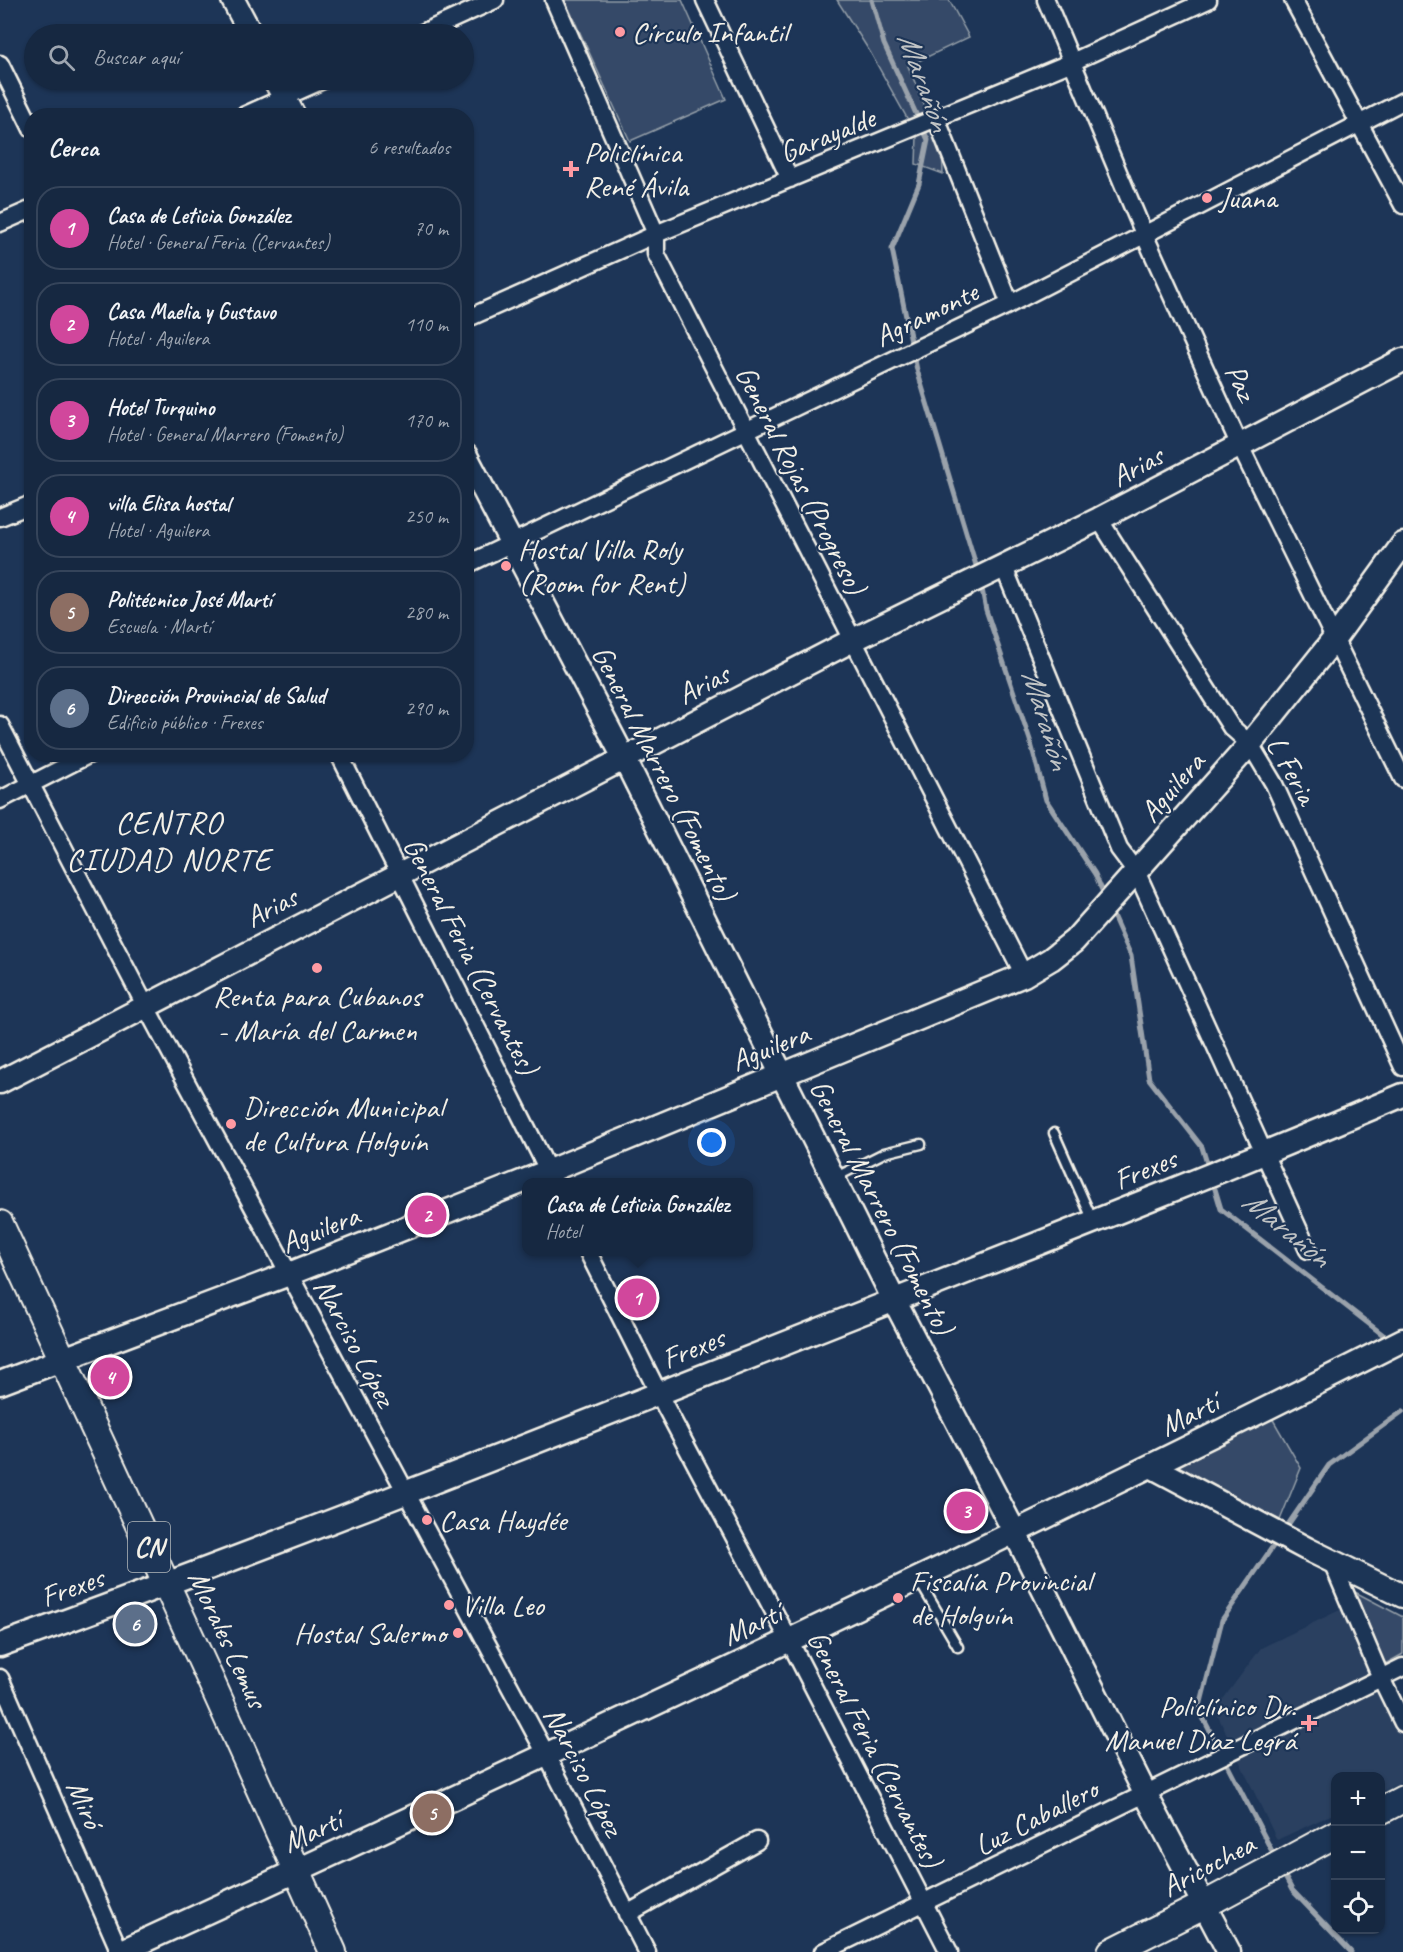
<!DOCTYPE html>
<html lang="es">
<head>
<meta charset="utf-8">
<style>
  body { margin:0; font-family:Caveat,sans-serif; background:#23344c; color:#f1f3f6 }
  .controls { position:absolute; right:18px; bottom:18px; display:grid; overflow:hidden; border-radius:12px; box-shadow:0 2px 4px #0004 }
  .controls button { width:54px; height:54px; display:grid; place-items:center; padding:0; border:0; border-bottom:2px solid #35445a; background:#162841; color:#f1f3f6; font:30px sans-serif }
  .you { position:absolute; left:712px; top:1143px; width:21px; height:21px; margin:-15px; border:4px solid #fff; border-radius:50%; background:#1a73e8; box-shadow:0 0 0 9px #1a73e833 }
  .badge { display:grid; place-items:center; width:39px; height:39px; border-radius:50%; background:#ea580c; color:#fff; font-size:20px; font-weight:700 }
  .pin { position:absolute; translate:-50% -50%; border:3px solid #fff; box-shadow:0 2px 6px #0006 }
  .popup { position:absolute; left:522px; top:1178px; width:231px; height:78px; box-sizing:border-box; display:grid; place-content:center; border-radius:12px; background:#162841; filter:drop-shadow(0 2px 4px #0005); font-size:20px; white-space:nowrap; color:#9ea6b1 }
  .popup b { font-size:22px; color:#f1f3f6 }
  .popup::after { content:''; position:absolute; left:50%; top:100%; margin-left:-12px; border:12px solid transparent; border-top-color:#162841 }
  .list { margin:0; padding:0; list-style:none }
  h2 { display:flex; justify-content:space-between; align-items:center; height:78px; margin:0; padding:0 24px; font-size:26px }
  h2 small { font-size:20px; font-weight:400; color:#9ea6b1 }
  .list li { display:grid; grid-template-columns:39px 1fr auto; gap:18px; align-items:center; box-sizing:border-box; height:84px; margin:0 12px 12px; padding:0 12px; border:2px solid #35445a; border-radius:24px }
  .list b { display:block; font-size:22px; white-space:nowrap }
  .list p { margin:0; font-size:20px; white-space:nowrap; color:#9ea6b1 }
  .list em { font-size:20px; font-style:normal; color:#9ea6b1 }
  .icon { flex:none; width:33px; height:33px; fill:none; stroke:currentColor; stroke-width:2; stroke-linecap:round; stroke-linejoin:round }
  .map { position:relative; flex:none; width:1403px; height:1952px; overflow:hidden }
  .search { position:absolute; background:#162841; box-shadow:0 2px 4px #0004; left:24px; top:24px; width:450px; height:66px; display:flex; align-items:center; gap:15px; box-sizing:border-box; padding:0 21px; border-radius:33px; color:#9ea6b1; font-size:22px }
  .panel { position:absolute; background:#162841; box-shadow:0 2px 4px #0004; left:24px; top:108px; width:450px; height:654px; border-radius:24px }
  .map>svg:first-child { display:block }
</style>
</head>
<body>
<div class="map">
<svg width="1403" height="1952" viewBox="0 0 1403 1952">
  <rect width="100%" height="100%" fill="#1d3557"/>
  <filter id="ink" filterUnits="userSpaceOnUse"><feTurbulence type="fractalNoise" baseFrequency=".0167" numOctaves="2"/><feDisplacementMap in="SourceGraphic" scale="12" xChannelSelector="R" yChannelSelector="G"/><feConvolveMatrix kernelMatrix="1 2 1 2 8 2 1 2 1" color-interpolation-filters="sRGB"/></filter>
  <g filter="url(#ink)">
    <!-- built -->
    <path fill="#2a4060" d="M1342,1609L1403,1737V1781L1381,1792L1380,1776H1336L1335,1813L1277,1840L1215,1710L1261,1648Z"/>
    <!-- green -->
    <path fill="#354a67" stroke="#949ea8" stroke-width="1.5" d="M565,0H682L726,99L630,141Z
      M837,0H949L969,37L908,66L942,146L943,174L916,164L917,136L870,52Z
      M1268,1411L1301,1468L1280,1520L1172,1465Z
      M1355,1592L1403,1617V1654L1385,1664Z"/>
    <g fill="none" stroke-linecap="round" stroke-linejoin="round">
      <!-- stream -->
      <path stroke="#9aa2ab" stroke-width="5" d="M872,0L884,44L928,140L919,184L892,249L917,370L978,572
        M981,584L986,610L1030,740L1046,800L1095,874L1105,897
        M1111,911L1131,956L1149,1079L1202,1147L1209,1170
        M1212,1179L1221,1209L1391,1341
        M1283,1532L1329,1465L1403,1411
        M1275,1857L1199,1710L1222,1620L1278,1539
        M1282,1871L1292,1890L1351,1952"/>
      <defs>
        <path id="lane" d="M1054,1133L1093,1221
          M834,1178L884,1153L921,1144
          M918,1579L958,1647"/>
        <path id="street" d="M554,0L656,234V254L1024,975
          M705,0L790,179
          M1046,0L1144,234L1240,446L1403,779
          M1293,0L1403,205
          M420,34L495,0
          M0,64L32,129
          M243,116L323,80
          M936,118L1010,304
          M0,223L32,209
          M466,319L656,234L1072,62L1208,0
          M0,517L32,504
          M1099,519L1231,727L1250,744L1274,784L1403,1067
          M466,565L1010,304L1403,101
          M1003,565L1119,849L1137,873L1308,1250
          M0,725L145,1005L546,1754L647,1952
          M339,754L554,1182
          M0,800L90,754
          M588,1252L665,1406L789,1640L949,1952
          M1332,1562L1381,1678L1403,1723
          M0,1678L120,1952
          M627,1914L757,1841
          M823,1952L1403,1667"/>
        <path id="secondary" d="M233,0L251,34
          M275,80L294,116
          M466,456L624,758L894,1300L1015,1533L1145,1793L1229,1952
          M0,1082L853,640L1099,519L1403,360
          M0,1383L289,1274L549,1171L1024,975L1051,959L1074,941L1250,744L1335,638L1403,544
          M1151,1466L1307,1549L1403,1596
          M0,1645C280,1544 557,1434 834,1324C1024,1249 1215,1175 1403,1095
          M120,1952C551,1754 980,1554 1403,1340"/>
        <path id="primary" d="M0,1224L210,1679L333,1952
          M1380,1811L1403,1799
          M1111,1952L1204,1905L1336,1834"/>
      </defs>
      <!-- lane casing -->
      <use href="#lane" stroke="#f4f1e8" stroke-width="13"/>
      <!-- street casing -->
      <use href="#street" stroke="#f4f1e8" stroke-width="21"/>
      <!-- secondary casing -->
      <use href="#secondary" stroke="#f4f1e8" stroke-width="27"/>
      <!-- primary casing -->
      <use href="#primary" stroke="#f4f1e8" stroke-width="30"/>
      <!-- lane -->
      <use href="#lane" stroke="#1d3557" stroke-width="8"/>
      <!-- street -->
      <use href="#street" stroke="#1d3557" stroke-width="16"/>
      <!-- secondary -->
      <use href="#secondary" stroke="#1d3557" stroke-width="22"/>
      <!-- primary -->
      <use href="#primary" stroke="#1d3557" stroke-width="26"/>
    </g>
  </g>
  <!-- markers -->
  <g fill="#ff9aa2" stroke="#1d3557" stroke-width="2">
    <circle cx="620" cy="32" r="6"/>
    <path d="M568 160h6v6h6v6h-6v6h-6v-6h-6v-6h6z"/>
    <circle cx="1207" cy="198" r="6"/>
    <circle cx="506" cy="566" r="6"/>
    <circle cx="317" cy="968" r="6"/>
    <circle cx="231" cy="1124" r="6"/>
    <circle cx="427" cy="1520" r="6"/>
    <circle cx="898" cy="1598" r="6"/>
    <circle cx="449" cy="1605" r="6"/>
    <circle cx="458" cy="1633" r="6"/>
    <path d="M1306 1714h6v6h6v6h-6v6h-6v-6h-6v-6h6z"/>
  </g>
  <g text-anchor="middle" stroke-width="4.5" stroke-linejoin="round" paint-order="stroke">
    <!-- shield labels -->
    <rect fill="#1d3557" stroke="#b4b9bc" stroke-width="1.5" x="128" y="1522" width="42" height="50" rx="4.5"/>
    <g font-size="28" font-weight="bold" fill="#f4f1e8">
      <text x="149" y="1557">CN</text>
    </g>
    <!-- poi labels -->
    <g font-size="30" fill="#f4f1e8" stroke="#1d3557" text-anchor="start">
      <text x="632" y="42">Círculo Infantil</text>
      <text x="584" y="162">Policlínica<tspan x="584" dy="34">René Ávila</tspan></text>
      <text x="1219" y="208">Juana</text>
      <text x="518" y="559">Hostal Villa Roly<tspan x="518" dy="34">(Room for Rent)</tspan></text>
      <text x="317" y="1006" text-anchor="middle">Renta para Cubanos<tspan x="317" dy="34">- María del Carmen</tspan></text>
      <text x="243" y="1117">Dirección Municipal<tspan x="243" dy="34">de Cultura Holguín</tspan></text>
      <text x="439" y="1530">Casa Haydée</text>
      <text x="910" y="1591">Fiscalía Provincial<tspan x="910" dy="34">de Holguín</tspan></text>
      <text x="461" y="1615">Villa Leo</text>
      <text x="446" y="1643" text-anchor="end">Hostal Salermo</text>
      <text x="1296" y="1716" text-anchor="end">Policlínico Dr.<tspan x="1296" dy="34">Manuel Díaz Legrá</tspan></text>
    </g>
    <!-- street labels -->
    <g font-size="30" fill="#f4f1e8" stroke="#1d3557">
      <text transform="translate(827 135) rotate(-22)" y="10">Garayalde</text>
      <text transform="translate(926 314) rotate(-26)" y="10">Agramonte</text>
      <text transform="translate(1241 382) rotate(65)" y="10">Paz</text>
      <text transform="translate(1137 466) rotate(-28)" y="10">Arias</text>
      <text transform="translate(801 480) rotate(63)" y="10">General Rojas (Progreso)</text>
      <text transform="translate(703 684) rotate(-27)" y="10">Arias</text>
      <text transform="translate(1292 770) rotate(61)" y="10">L Feria</text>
      <text transform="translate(664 773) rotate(63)" y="10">General Marrero (Fomento)</text>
      <text transform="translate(1172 787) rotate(-49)" y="10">Aguilera</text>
      <text transform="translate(271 907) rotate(-27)" y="10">Arias</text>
      <text transform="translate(471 956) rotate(63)" y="10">General Feria (Cervantes)</text>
      <text transform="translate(770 1047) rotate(-22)" y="10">Aguilera</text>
      <text transform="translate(1145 1169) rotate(-22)" y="10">Frexes</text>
      <text transform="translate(882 1207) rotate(63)" y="10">General Marrero (Fomento)</text>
      <text transform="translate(320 1229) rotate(-22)" y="10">Aguilera</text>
      <text transform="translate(355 1342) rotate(62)" y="10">Narciso López</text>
      <text transform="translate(693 1348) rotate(-22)" y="10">Frexes</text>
      <text transform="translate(1189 1414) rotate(-27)" y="10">Martí</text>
      <text transform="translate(72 1587) rotate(-20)" y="10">Frexes</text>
      <text transform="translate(752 1624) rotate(-25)" y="10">Martí</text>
      <text transform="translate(228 1639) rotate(65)" y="10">Morales Lemus</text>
      <text transform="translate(875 1749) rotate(63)" y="10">General Feria (Cervantes)</text>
      <text transform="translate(584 1771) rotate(63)" y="10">Narciso López</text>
      <text transform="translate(85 1804) rotate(66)" y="10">Miró</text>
      <text transform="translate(1036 1817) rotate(-27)" y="10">Luz Caballero</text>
      <text transform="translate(312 1831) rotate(-25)" y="10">Martí</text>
      <text transform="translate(1208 1865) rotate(-28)" y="10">Aricochea</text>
    </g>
    <!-- water labels -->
    <g font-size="32" font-style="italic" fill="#c0c3c4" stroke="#1d3557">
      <text transform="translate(925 81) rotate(70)" y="11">Marañón</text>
      <text transform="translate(1047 719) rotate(73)" y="11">Marañón</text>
      <text transform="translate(1287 1228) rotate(39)" y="11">Marañón</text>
    </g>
    <!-- neighbourhood labels -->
    <g font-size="32" letter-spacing="1.5" fill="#f4f1e8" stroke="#1d3557">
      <text x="169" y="833">CENTRO<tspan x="169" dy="37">CIUDAD NORTE</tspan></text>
    </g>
  </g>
</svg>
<div class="controls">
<button>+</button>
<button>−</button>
<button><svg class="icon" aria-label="locate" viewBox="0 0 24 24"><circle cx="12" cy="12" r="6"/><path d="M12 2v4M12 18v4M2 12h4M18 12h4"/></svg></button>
</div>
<div class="you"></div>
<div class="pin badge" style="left:637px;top:1298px;background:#d1479c">1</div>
<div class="popup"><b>Casa de Leticia González</b>Hotel</div>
<div class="pin badge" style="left:427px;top:1215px;background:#d1479c">2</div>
<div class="pin badge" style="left:966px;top:1511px;background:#d1479c">3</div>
<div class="pin badge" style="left:110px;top:1377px;background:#d1479c">4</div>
<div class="pin badge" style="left:432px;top:1813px;background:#8d6e63">5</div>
<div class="pin badge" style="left:135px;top:1624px;background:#5c6f8a">6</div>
<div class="search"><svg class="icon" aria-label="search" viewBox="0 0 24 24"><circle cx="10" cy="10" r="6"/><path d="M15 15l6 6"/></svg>Buscar aquí</div>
<section class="panel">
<h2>Cerca<small>6 resultados</small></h2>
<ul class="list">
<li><span class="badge" style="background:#d1479c">1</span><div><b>Casa de Leticia González</b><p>Hotel · General Feria (Cervantes)</p></div><em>70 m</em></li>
<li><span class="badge" style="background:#d1479c">2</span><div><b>Casa Maelia y Gustavo</b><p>Hotel · Aguilera</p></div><em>110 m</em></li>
<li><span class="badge" style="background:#d1479c">3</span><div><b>Hotel Turquino</b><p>Hotel · General Marrero (Fomento)</p></div><em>170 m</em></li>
<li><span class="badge" style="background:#d1479c">4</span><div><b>villa Elisa hostal</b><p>Hotel · Aguilera</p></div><em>250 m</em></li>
<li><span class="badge" style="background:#8d6e63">5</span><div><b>Politécnico José Martí</b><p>Escuela · Martí</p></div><em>280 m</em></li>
<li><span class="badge" style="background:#5c6f8a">6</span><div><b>Dirección Provincial de Salud</b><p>Edificio público · Frexes</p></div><em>290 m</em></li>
</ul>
</section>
</div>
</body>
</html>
